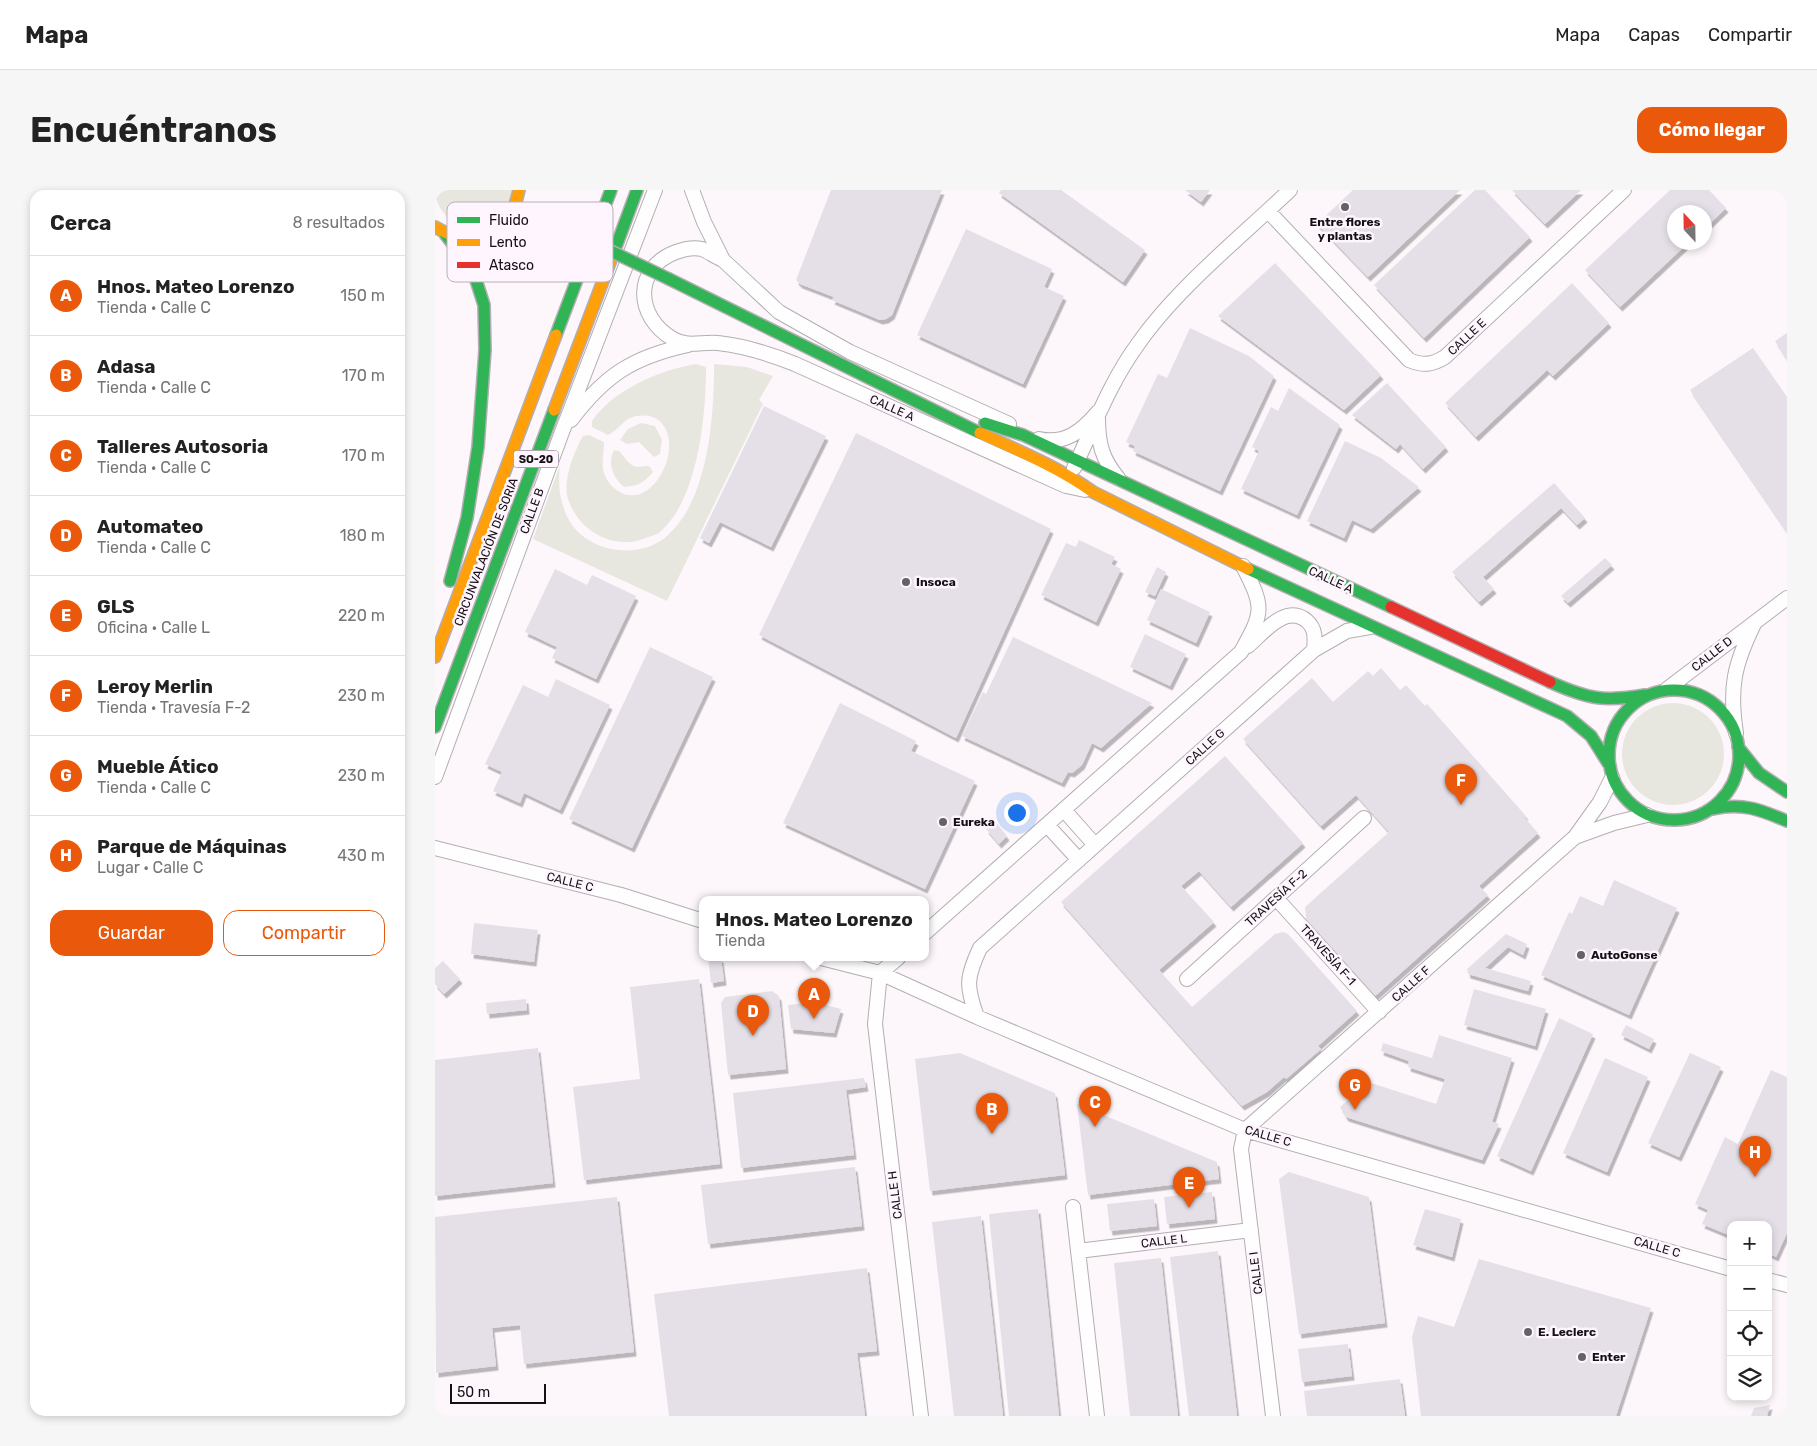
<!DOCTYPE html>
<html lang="es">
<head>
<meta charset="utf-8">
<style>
  body { margin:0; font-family:Rubik,sans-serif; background:#f6f6f6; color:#222 }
  .controls { position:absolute; right:15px; bottom:15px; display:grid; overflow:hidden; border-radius:10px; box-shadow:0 2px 8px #0003 }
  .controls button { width:45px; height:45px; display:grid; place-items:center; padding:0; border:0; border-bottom:1px solid #e0e0e0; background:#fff; color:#222; font:25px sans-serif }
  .compass { position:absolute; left:1232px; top:15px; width:45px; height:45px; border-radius:50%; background:#fff; box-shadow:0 2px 8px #0003; rotate:338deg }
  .scale { position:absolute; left:15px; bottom:12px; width:96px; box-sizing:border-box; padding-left:5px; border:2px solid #141014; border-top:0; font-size:14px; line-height:18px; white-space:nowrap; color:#141014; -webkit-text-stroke:4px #fff5fe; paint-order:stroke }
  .you { position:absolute; left:581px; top:622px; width:18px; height:18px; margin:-12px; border:4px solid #fff; border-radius:50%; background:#1a73e8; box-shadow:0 0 0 8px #1a73e833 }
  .badge { display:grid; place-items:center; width:32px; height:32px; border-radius:50%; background:#ea580c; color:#fff; font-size:16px; font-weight:700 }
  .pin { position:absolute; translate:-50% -41px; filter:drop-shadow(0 1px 2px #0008) }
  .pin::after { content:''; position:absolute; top:26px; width:18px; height:15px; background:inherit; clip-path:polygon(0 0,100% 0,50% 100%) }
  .popup { position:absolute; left:264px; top:706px; width:230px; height:65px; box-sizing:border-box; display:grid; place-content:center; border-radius:10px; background:#fff; filter:drop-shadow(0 1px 4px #0005); font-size:16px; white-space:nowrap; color:#767676 }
  .popup b { font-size:19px; color:#222 }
  .popup::after { content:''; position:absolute; left:50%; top:100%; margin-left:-10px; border:10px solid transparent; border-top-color:#fff }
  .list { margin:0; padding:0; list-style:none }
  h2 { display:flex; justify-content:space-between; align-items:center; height:65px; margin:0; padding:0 20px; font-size:21px }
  h2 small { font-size:16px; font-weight:400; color:#767676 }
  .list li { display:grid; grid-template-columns:32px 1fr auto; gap:15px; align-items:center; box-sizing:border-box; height:80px; padding:0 20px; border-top:1px solid #e0e0e0 }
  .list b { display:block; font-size:19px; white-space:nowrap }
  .list p { margin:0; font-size:16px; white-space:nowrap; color:#767676 }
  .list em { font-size:16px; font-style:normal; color:#767676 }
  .actions { display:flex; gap:10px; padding:15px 20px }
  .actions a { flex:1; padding:11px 0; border:1px solid #ea580c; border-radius:15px; text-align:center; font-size:18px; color:#ea580c }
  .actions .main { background:#ea580c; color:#fff }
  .icon { flex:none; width:28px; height:28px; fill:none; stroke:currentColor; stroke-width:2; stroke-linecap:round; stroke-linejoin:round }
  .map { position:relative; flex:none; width:1352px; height:1226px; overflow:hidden; border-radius:15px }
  header { display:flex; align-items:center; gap:30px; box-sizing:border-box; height:70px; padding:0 25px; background:#fff; border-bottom:1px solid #e0e0e0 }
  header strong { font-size:24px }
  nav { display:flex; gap:28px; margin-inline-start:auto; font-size:18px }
  .intro { display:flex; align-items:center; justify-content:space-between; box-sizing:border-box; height:120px; padding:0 30px }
  h1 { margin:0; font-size:35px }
  .button { padding:12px 22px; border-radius:15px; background:#ea580c; color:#fff; font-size:18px; font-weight:700 }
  main { display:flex; gap:30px; padding:0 30px }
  aside { flex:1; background:#fff; border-radius:15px; box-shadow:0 2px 8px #0003 }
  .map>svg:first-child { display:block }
</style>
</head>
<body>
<header>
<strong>Mapa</strong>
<nav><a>Mapa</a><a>Capas</a><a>Compartir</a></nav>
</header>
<div class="intro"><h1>Encuéntranos</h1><a class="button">Cómo llegar</a></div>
<main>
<aside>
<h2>Cerca<small>8 resultados</small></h2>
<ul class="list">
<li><span class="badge">A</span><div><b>Hnos. Mateo Lorenzo</b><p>Tienda · Calle C</p></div><em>150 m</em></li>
<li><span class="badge">B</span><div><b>Adasa</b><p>Tienda · Calle C</p></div><em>170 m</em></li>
<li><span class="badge">C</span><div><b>Talleres Autosoria</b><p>Tienda · Calle C</p></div><em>170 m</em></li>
<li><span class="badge">D</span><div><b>Automateo</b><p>Tienda · Calle C</p></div><em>180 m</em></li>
<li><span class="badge">E</span><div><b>GLS</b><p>Oficina · Calle L</p></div><em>220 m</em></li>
<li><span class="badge">F</span><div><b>Leroy Merlin</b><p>Tienda · Travesía F-2</p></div><em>230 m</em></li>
<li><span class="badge">G</span><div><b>Mueble Ático</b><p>Tienda · Calle C</p></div><em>230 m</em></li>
<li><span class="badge">H</span><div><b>Parque de Máquinas</b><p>Lugar · Calle C</p></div><em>430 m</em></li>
</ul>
<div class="actions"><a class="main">Guardar</a><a>Compartir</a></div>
</aside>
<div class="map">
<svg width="1352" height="1226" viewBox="0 0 1352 1226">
  <defs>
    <filter id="shadow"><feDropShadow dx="2.5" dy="4.5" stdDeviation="0" flood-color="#0004"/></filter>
  </defs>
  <rect width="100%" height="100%" fill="#fdf7fc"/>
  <!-- green -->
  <path fill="#e8e7df" d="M0,0H85C85,3 85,9 83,12C81,16 54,38 49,39C26,45 0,23 0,0Z
    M261,174L271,177C271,224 264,308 225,342C222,345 215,346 211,348C178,362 140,339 132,305C129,287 139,262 148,246L154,245L169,252C169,260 167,270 168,279C169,285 174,294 179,298C212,326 246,267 230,238C224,227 214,224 201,226C189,228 184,240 173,245L157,237V231C178,200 224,180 261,174Z
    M279,174L312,177L338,186L324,210L328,214L232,411L98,349L125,275C123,294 124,312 134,330C152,363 206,371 233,345C274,308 279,226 279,174Z
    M206,233L220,236L227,250L225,264L219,267L204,252L192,254L185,250L193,239Z
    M179,260L184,261C189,266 195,277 203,277C208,277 209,275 215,277L218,282C209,293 203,296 189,297C178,288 172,274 179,260Z
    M1187 564a51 51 0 1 1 102 0a51 51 0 1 1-102 0Z"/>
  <!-- building -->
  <path fill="#e5e0e8" filter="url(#shadow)" d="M396,0H507L457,125L451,129L445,130L397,110L399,107L365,94L361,90Z
    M566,0H626L710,60L688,92L564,3Z
    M750,0H775L766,12Z
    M918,0H1025L933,87L882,34Z
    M1040,0H1050L1095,47L989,148L939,95Z
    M1077,0H1146L1110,34Z
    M1235,0H1274L1291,18L1270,38V22H1240V52H1254L1185,117L1150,80Z
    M531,39L617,79L609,97L629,106L588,194L482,145Z
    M840,73L946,185L909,220L783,126Z
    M1137,93L1174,133L1118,186L1112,180L1041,247L1010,213Z
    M755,138L814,166L839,186L785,301L698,261L700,256L691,252L723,184L732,188Z
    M1352,143V170L1340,151Z
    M1318,158L1352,207V342L1255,200Z
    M952,193L1011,257L988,279L965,254L961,259L917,225Z
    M854,198L905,235L862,325L806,299L824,261L817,257L836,217L843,221Z
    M329,216L391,246L336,357L285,332L274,353L265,348Z
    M421,243L616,339L521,548L324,445Z
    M910,251L946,268L984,297L936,339L917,330L909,348L872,331Z
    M1119,293L1150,328L1142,335L1126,318L1048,387L1059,399L1044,412L1017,382Z
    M644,350L680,367L676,374L686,379L661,432L606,405L631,353L641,357Z
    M1170,368L1177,375L1133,413L1126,406Z
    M722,377L731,382L720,406L710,402Z
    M120,379L152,395L157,385L201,406L161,489L117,468L122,457L90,442Z
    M726,399L775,422L761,453L712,430Z
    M710,444L751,464L735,496L695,477Z
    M578,447L717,513L666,558L657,553L647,575L637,583L633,582L627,593L527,546L548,502L551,504Z
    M215,457L278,487L197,658L134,629Z
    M946,478L965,500L971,495L990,516L992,514L1091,626L1089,627L1103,643L1044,696L1053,705L940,806L871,729L870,717L954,642L921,605L886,636L808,549L877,488L898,512L933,481L938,486Z
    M121,489L175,515L125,620L89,603L85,613L58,601L67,582L50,574L88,495L113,507Z
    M405,513L481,551L476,561L540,591L490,699L348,633Z
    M790,566L868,653L796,717L764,681L746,696L779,732L724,780L757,817L840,744L848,742L853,744L922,821L883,856L886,859L851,889L849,887L832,902L807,916L626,712Z
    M560,631L572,646L564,654L551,639Z
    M1179,690L1242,718L1194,825L1106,785L1134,722L1137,724L1145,706L1168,716Z
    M39,733L103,740L99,772L36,764Z
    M1071,744L1092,754L1088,765L1073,757L1050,778L1096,791L1093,801L1033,784L1032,779Z
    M273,768H286L289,791L276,793Z
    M8,771L25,789L9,804L0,794V778Z
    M264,789L285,974L149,990L138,897L205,889L195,797Z
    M1039,799L1111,819L1100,856L1029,835Z
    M337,801L344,806L351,879L293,885L286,813L290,807Z
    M91,809L92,820L52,824L51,813Z
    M379,812L406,819L399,843L356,839L353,815Z
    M1124,828L1158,844L1096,981L1062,966Z
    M1191,835L1219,849L1214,859L1186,845Z
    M1004,845L1077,868L1057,932L1064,934L1047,970L911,927L905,917L933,892L1001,914L1010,889L973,877L974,871L946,861L948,853L997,868Z
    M103,858L118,993L0,1006V870Z
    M525,863L620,903L630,985L495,1001L480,869Z
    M1255,863L1286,877L1244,967L1213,953Z
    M1170,868L1213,887L1172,982L1128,963Z
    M1336,880L1352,887V1043L1341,1067L1333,1063V1035H1296V1046L1267,1034L1273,1020L1260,1014L1290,947L1303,954Z
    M429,888L431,897L411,900L419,965L306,978L298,903Z
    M642,914L782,972L784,989L653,1005Z
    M420,977L427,1036L273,1054L266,995Z
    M854,982L934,1007L950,1133L864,1144L844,989Z
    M777,1002L780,1029L732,1034L729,1007Z
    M182,1007L199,1162L89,1174L85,1135L57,1138L61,1176L1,1183L0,1027Z
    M719,1009L722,1036L675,1041L672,1014Z
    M603,1019L624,1226H574L554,1024Z
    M990,1019L1026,1029L1017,1067L978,1055Z
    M546,1026L568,1226H519L497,1032Z
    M783,1061L802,1226H754L735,1067Z
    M726,1068L743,1226H695L679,1073Z
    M1044,1069L1216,1118L1181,1226H986L977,1147L983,1126L1019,1137Z
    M432,1078L442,1161L422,1163L430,1226H234L219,1104Z
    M913,1154L917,1186L867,1192L863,1159Z
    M965,1189L970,1226H872L869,1201Z
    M1335,1215L1332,1226H1316L1319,1218Z"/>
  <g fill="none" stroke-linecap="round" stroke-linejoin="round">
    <defs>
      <path id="street" d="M257,0L269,32L288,70L344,122L415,162L574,234
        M833,21L974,170C988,176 997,175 1010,167L1189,0
        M288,70C281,67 274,62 267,59C259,57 249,59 241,62C198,78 200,127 238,149C253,158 268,151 283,153C311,156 335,164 360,174L631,296L650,300
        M663,228C663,253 667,269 683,288
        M136,230C170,185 198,167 253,155
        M604,249C630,255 647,241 663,222
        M639,278C659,236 675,192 703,154C741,99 806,47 855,0
        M813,456C828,443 851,413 872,431C881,439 880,449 879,460
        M1232,499L1352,408
        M1301,543C1294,498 1299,475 1319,434
        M0,587L127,242L220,0
        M629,620L660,655
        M612,635L644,670
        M1140,647L1179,633L1212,625
        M0,658L186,705L268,731
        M841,708L944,822
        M490,743L806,462C828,422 830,419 808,376
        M386,768L445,783L542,827L810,940L1296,1079
        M445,783L440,834L486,1226
        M445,783L463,768
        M752,789L929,628
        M542,827C531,796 531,788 545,758L879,460L912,441L935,437
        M810,940L1140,647L1165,612L1177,588
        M810,940L806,959L838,1226
        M638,1017L662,1226
        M643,1061L816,1040
        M1333,1090L1352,1095"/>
      <path id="fast" d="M80,18L115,32
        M10,44L30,70L41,90L49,115L50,160L43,257L32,328L15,391
        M179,62L202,0
        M234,89L545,243
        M121,145L176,0
        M550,233L588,245L956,417
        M813,379L1132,526L1156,546L1173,573
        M1115,492C1153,509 1169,512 1210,505
        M1174 565a65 65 0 1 1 130 0a65 65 0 1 1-130 0Z
        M0,537L119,220
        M1303,557L1324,583L1352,602
        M1278,619C1307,612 1326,620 1352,631"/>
      <path id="slow" d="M0,37C40,61 75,46 84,0
        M119,220L179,62
        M545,243C584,261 623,277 658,302L813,379
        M0,467L121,145"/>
      <path id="jam" d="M956,417L1115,492"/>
    </defs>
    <!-- street casing -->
    <use href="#street" stroke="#b3aeb2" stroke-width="16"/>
    <!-- fast casing -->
    <use href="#fast" stroke="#b3aeb2" stroke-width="14"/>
    <!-- slow casing -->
    <use href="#slow" stroke="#b3aeb2" stroke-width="14"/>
    <!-- jam casing -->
    <use href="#jam" stroke="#b3aeb2" stroke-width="14"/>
    <!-- street -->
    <use href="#street" stroke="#fffeff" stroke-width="14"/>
    <!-- fast -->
    <use href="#fast" stroke="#30b455" stroke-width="11"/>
    <!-- slow -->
    <use href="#slow" stroke="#ff9f0a" stroke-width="11"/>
    <!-- jam -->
    <use href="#jam" stroke="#e5322d" stroke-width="11"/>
    <defs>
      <path id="fast-bridge" d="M115,32L234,89"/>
    </defs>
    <!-- fast-bridge casing -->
    <use href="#fast-bridge" stroke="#b3aeb2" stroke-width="14" stroke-linecap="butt"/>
    <!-- fast-bridge -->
    <use href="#fast-bridge" stroke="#30b455" stroke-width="11"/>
  </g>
  <!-- markers -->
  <g fill="#666165" stroke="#fff5fe" stroke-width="2">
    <circle cx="910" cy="17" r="5"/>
    <circle cx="471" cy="392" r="5"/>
    <circle cx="508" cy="632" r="5"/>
    <circle cx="1146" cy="765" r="5"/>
    <circle cx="1093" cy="1142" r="5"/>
    <circle cx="1147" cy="1167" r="5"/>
  </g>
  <g text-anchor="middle" stroke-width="5" stroke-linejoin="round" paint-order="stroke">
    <!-- shield labels -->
    <rect fill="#fff5fe" stroke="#5a555a" stroke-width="1" x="78.5" y="260.5" width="45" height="17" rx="4"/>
    <g font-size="11" font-weight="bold" fill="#141014">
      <text x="101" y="273">SO-20</text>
    </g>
    <!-- poi labels -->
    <g font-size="12" font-weight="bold" fill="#141014" stroke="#fff5fe" text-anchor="start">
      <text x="910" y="36" text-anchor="middle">Entre flores<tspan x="910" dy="14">y plantas</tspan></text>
      <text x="481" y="396">Insoca</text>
      <text x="518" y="636">Eureka</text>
      <text x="1156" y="769">AutoGonse</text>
      <text x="1103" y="1146">E. Leclerc</text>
      <text x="1157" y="1171">Enter</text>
    </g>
    <!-- street labels -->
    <g font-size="12" fill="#141014" stroke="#fff5fe">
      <text transform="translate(1032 147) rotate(-43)" y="4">CALLE E</text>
      <text transform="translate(457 218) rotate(24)" y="4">CALLE A</text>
      <text transform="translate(97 321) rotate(-70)" y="4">CALLE B</text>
      <text transform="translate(51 362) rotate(-69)" y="4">CIRCUNVALACIÓN DE SORIA</text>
      <text transform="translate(896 390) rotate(25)" y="4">CALLE A</text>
      <text transform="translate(1277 464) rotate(-38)" y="4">CALLE D</text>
      <text transform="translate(770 557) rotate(-42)" y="4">CALLE G</text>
      <text transform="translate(135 692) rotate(14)" y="4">CALLE C</text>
      <text transform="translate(841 708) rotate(-42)" y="4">TRAVESÍA F-2</text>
      <text transform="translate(893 765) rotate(48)" y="4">TRAVESÍA F-1</text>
      <text transform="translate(976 794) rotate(-42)" y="4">CALLE F</text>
      <text transform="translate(833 946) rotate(16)" y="4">CALLE C</text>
      <text transform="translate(460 1005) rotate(-97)" y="4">CALLE H</text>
      <text transform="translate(729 1051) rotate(-7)" y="4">CALLE L</text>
      <text transform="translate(1222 1057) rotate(16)" y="4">CALLE C</text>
      <text transform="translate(821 1083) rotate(-97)" y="4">CALLE I</text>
    </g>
  </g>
  <!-- legend -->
  <rect x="12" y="12" width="166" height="80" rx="8" fill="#fff5fe" stroke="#b8b0b8" stroke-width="1"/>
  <rect x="22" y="27" width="23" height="6" fill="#30b455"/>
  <rect x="22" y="49" width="23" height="7" fill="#ff9f0a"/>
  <rect x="22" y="72" width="23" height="6" fill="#e5322d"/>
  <g font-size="14" fill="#141014">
    <text x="54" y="35">Fluido</text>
    <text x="54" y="57">Lento</text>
    <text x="54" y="80">Atasco</text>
  </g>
</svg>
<div class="controls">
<button>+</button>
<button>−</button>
<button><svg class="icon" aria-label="locate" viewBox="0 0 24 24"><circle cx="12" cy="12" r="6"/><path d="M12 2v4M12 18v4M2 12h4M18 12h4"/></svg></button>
<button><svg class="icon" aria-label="layers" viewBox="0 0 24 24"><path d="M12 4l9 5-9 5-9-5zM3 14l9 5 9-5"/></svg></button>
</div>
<svg class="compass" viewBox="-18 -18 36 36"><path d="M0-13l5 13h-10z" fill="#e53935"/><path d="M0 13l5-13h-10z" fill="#767676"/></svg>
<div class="scale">50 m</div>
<div class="you"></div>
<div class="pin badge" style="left:379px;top:829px">A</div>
<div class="popup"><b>Hnos. Mateo Lorenzo</b>Tienda</div>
<div class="pin badge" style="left:557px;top:944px">B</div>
<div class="pin badge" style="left:660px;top:937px">C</div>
<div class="pin badge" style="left:318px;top:846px">D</div>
<div class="pin badge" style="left:754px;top:1018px">E</div>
<div class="pin badge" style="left:1026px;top:615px">F</div>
<div class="pin badge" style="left:920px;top:920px">G</div>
<div class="pin badge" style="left:1320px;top:987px">H</div>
</div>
</main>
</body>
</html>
